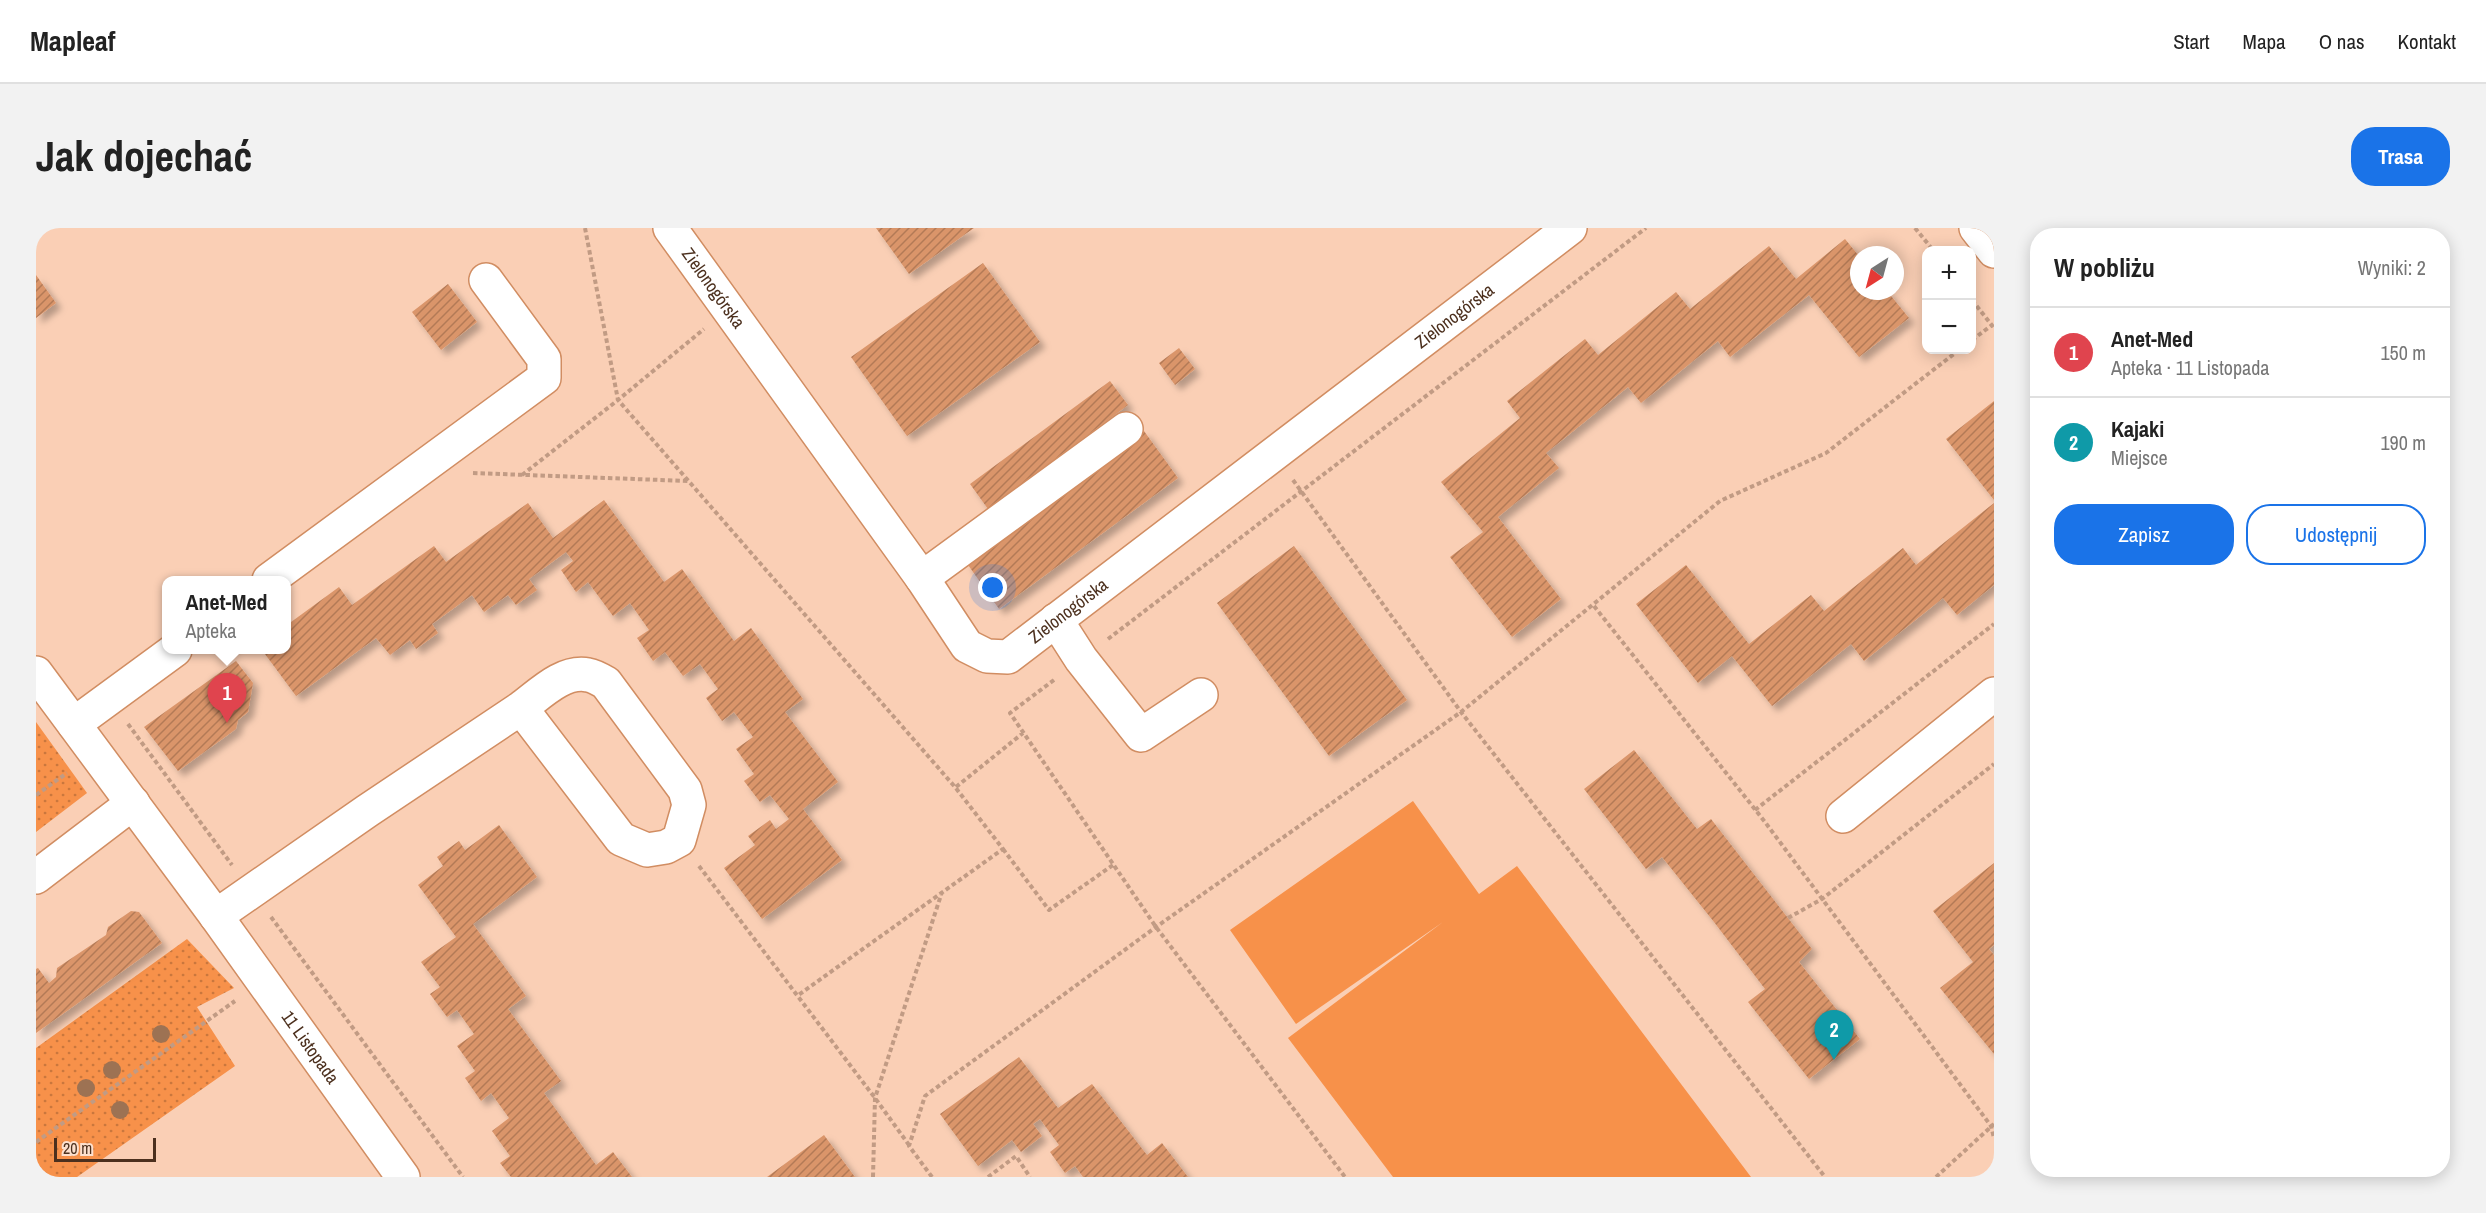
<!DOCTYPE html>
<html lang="pl">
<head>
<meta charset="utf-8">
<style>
  body { margin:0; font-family:"Archivo Narrow",sans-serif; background:#f2f2f2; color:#222 }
  .controls { position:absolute; right:18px; top:18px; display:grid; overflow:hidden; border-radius:12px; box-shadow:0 3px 15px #0003 }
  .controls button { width:54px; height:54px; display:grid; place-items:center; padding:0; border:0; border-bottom:2px solid #e0e0e0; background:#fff; color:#222; font:30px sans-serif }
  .compass { position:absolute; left:1814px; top:18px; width:54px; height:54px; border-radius:50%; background:#fff; box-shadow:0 3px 15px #0003; rotate:216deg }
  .scale { position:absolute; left:18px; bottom:15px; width:102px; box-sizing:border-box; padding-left:6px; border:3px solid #4c301e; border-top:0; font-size:16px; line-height:21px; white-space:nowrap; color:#4c301e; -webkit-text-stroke:4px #fde0ce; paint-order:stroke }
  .you { position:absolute; left:957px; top:360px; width:21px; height:21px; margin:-15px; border:4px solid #fff; border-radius:50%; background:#1a73e8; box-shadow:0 0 0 9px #1a73e833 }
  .badge { display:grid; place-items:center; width:39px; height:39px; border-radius:50%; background:#1a73e8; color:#fff; font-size:20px; font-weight:700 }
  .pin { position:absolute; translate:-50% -50px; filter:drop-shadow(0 2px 3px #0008) }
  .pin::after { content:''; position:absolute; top:32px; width:21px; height:18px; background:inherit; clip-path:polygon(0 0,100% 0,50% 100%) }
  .popup { position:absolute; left:126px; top:348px; width:129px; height:78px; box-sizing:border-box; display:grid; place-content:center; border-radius:12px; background:#fff; filter:drop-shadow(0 2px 4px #0005); font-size:20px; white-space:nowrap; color:#767676 }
  .popup b { font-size:22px; color:#222 }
  .popup::after { content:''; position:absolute; left:50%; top:100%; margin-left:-12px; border:12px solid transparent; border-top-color:#fff }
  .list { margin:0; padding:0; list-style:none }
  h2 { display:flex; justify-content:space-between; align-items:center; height:78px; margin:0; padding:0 24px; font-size:26px }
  h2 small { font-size:20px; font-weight:400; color:#767676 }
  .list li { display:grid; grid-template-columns:39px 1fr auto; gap:18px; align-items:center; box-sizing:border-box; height:90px; padding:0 24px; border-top:2px solid #e0e0e0 }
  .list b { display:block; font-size:22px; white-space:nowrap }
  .list p { margin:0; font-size:20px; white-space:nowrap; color:#767676 }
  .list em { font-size:20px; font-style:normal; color:#767676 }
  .actions { display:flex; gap:12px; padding:18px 24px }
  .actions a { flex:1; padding:14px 0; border:2px solid #1a73e8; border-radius:24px; text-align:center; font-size:21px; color:#1a73e8 }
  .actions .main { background:#1a73e8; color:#fff }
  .map { position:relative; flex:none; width:1958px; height:949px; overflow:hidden; border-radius:24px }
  header { display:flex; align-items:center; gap:36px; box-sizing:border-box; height:84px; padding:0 30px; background:#fff; border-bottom:2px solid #e0e0e0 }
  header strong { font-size:28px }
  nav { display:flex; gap:33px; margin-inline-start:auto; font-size:21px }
  .intro { display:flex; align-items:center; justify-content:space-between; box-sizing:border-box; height:144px; padding:0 36px }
  h1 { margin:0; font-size:42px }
  .button { padding:15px 27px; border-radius:24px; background:#1a73e8; color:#fff; font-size:21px; font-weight:700 }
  main { display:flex; gap:36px; padding:0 36px }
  aside { flex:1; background:#fff; border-radius:24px; box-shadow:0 3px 15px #0003 }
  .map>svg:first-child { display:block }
</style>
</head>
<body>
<header>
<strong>Mapleaf</strong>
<nav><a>Start</a><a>Mapa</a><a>O nas</a><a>Kontakt</a></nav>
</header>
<div class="intro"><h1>Jak dojechać</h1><a class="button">Trasa</a></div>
<main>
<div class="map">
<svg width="1958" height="949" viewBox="0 0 1958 949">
  <defs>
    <pattern id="park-dots" width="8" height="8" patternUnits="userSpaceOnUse" patternTransform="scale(1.5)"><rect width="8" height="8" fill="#f7914a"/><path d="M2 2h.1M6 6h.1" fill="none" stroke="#ca773d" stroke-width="1.8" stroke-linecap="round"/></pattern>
    <pattern id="building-hatch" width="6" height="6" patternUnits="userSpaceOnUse" patternTransform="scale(1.5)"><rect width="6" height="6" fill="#da956a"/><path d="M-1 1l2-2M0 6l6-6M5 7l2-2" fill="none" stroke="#b37a57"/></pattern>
    <filter id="shadow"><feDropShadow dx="5.5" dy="5.5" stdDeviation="3" flood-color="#0004"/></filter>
  </defs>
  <rect width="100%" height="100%" fill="#facfb5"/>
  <!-- grass -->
  <path fill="#f7914a" d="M1377,573L1443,666L1481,638L1715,949H1357L1252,810L1407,694L1260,796L1194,702Z"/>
  <!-- park -->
  <path fill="url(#park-dots)" d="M0,494L51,565L0,604Z
    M151,711L198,760L161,779L199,838L41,949H0V820Z"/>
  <!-- building -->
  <path fill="url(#building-hatch)" filter="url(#shadow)" d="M840,0H938L873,46Z
    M1809,11L1823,28V63H1851L1873,90L1823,129L1773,67L1694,129L1682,113L1605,175L1592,159L1510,225L1523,240L1462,289L1525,371L1476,409L1414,329L1447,304L1405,254L1484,190L1471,173L1549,111L1562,127L1640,64L1654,81L1733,18L1760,51Z
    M947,35L1004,114L871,208L815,129Z
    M0,47L20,75L0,90Z
    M412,56L441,94L405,122L376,84Z
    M1143,120L1159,141L1139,157L1123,135Z
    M1074,153L1092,177L952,281L934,256Z
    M1958,173V272L1910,211Z
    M1108,203L1142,250L963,381L930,334Z
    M568,272L628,354L646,341L698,413L715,400L767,471L749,484L802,554L767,581L806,632L726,691L688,640L719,617L712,608L734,592L740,601L753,591L734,567L724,574L708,553L718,546L700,521L717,509L698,484L686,493L670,470L682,461L664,436L647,448L629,424L617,433L601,410L613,402L594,375L577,388L552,354L540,364L525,342L537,333L530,324L493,351L501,362L480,377L472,367L448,384L436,367L396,396L402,405L380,421L374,412L354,427L340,410L260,468L226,422H251V397L303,359L316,377L398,318L410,334L492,275L517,310Z
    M1958,275V357L1921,387L1907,370L1828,433L1815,416L1736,478L1696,428L1662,455L1600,376L1650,337L1713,416L1775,367L1788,383L1867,320L1880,337Z
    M1258,318L1371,472L1293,528L1181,375Z
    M200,433L217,455L212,484L202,492L200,501L142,543L108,499Z
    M1598,522L1661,601L1675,591L1776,721L1763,734L1824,811L1773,851L1712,774L1729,761L1678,694L1626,629L1610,641L1548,561Z
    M463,597L501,649L437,696L490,768L472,781L525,853L508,865L560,937L577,924L596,949H475L464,935L474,928L456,903L473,890L455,865L445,873L429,850L439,843L421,818L438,806L421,782L411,789L394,766L404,759L385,734L420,709L382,657L407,638L401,629L423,613L429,622Z
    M1958,635V717L1953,721L1958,727V826L1904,760L1937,734L1897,683Z
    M95,683L103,684L126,715L0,805V741L2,740L13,755L20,749L21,740L70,707L72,699Z
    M983,829L1022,880L1056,856L1111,927L1126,915L1152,949H1047L1039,938L1029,945L1014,924L1023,917L1004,891L997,896L1006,908L985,924L976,912L942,938L904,886Z
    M788,907L819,949H731Z"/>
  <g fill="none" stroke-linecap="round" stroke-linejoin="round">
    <defs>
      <g id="minor">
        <path id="s1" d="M634,0L886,350L931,418L951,428L972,429L1534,0"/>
        <path d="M1940,0L1958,23"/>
        <path d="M886,350L1090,201"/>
        <path d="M233,352L508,150V131L450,52"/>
        <path d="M1020,392L1045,431L1105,507L1165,467"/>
        <path id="s2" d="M0,445L180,688L367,949"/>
        <path d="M38,496L139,422"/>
        <path d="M1807,588L1958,466"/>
        <path d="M0,649L97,575"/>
        <path d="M180,688L331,583L485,480L585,611L611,622L630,619L643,612L653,577L649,562L570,455C565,452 558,448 552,447C527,442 504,466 485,480"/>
      </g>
    </defs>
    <!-- minor casing -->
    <use href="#minor" stroke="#d18d62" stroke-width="36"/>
    <!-- path -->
    <path stroke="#c19b84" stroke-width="4" stroke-dasharray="4.5 3" stroke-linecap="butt" d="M549,0L582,172L919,559L967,621L761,768
      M1879,0L1897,22
      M1936,72L1958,100
      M1936,112L1956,97
      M437,245L652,253
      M486,247L582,172L668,101
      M1257,252L1425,484L1789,949
      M1558,378L1729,594L1955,898L1958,910
      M1072,411L1610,0
      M1018,452L974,485L1120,699L1309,949
      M92,496L196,637
      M920,559L987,505
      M0,567L31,545
      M1719,582L1958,396
      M967,621L1013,682L1077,637
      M663,638L839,870L873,917
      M235,689L427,949
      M1752,690L1786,671L1958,536
      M0,914L199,773
      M837,949L839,870L906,664
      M896,949L873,918L889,868L1120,699L1425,484L1684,273L1790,225L1923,122
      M952,949L980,928L994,949
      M1900,949L1958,896"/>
    <!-- minor -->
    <use href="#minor" stroke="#fff" stroke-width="33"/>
  </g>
  <!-- trees -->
  <g fill="#9d7253">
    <circle cx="125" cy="806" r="9"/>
    <circle cx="76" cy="842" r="9"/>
    <circle cx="50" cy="860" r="9"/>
    <circle cx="84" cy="882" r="9"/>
  </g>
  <g text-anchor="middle" stroke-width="6" stroke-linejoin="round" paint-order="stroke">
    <!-- street labels -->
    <g font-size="18" fill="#4c301e" stroke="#fde0ce">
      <text dy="6" stroke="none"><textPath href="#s1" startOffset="74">Zielonogórska</textPath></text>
      <text dy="6" stroke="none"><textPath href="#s1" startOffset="1118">Zielonogórska</textPath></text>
      <text dy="6" stroke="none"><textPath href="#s1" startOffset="632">Zielonogórska</textPath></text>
      <text dy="6" stroke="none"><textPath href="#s2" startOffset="464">11 Listopada</textPath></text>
    </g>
  </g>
</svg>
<div class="controls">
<button>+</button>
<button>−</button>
</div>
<svg class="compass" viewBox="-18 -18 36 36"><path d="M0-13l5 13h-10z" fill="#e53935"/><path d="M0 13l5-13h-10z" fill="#767676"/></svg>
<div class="scale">20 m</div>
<div class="you"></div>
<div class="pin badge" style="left:191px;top:495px;background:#e0444e">1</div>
<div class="popup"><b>Anet-Med</b>Apteka</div>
<div class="pin badge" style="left:1798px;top:832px;background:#0f9aa8">2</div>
</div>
<aside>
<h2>W pobliżu<small>Wyniki: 2</small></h2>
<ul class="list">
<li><span class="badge" style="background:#e0444e">1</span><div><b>Anet-Med</b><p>Apteka · 11 Listopada</p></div><em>150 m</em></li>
<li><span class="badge" style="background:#0f9aa8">2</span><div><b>Kajaki</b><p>Miejsce</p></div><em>190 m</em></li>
</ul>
<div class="actions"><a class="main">Zapisz</a><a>Udostępnij</a></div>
</aside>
</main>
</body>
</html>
